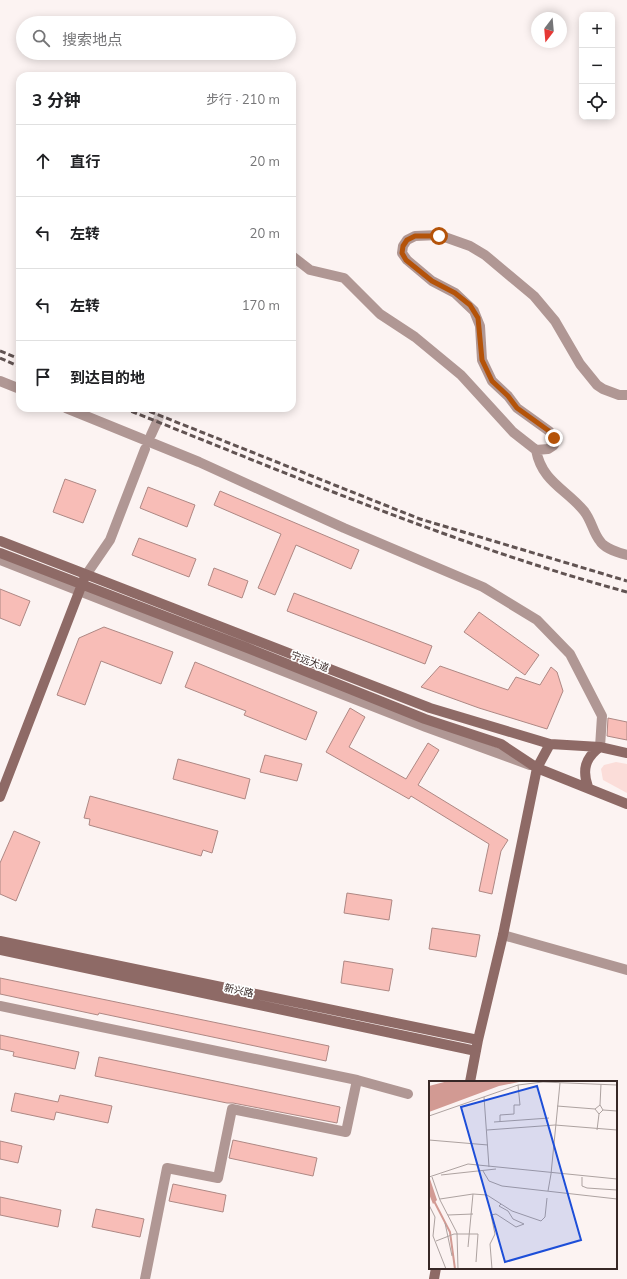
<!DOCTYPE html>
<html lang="zh">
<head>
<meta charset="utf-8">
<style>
  body { margin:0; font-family:Mulish,"Noto Sans SC",sans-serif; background:#f2f2f2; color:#202124 }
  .controls { position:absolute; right:12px; top:12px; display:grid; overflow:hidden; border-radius:8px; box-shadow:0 2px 10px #0003 }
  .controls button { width:36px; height:36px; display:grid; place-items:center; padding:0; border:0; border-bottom:1px solid #e0e0e0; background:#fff; color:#202124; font:20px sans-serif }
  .compass { position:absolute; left:531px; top:12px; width:36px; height:36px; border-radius:50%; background:#fff; box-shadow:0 2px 10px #0003; rotate:196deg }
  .stop { position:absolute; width:12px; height:12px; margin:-9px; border:3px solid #b45309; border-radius:50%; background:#fff }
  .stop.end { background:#b45309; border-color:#fff; box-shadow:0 1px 4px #0008 }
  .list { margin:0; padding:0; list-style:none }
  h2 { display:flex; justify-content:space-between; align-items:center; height:52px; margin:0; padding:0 16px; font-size:17px }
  h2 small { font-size:13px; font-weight:400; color:#757577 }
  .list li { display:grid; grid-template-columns:26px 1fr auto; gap:12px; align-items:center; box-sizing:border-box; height:72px; padding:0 16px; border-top:1px solid #e0e0e0 }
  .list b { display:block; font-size:15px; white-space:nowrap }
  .list em { font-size:13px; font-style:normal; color:#757577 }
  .icon { flex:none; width:22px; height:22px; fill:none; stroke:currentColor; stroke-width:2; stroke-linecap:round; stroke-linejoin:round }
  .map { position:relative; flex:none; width:627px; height:1279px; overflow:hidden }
  .search { position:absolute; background:#fff; box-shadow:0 2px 10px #0003; left:16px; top:16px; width:280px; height:44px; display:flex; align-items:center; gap:10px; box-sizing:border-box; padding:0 14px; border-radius:22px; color:#757577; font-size:15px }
  .panel { position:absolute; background:#fff; box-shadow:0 2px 10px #0003; left:16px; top:72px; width:280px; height:340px; border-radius:12px }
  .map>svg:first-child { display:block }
</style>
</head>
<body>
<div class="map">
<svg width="627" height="1279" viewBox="0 0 627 1279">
  <rect width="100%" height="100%" fill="#fcf3f2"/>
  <!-- green -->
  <path fill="#fbddd9" d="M616,762L627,764V793L603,780L601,769L604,765Z"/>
  <!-- building -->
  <path fill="#f8bdb7" stroke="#ae8884" d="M65,479L96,490L83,523L53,512Z
    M148,487L195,505L187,527L140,508Z
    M220,491L359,550L351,569L296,545L275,595L258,588L281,534L214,505Z
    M139,538L196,559L189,577L132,555Z
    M214,568L248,581L242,598L208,585Z
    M0,589L30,601L20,626L0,618Z
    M294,593L432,646L425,664L287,611Z
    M479,612L539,655L525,675L464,632Z
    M104,627L173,652L161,684L101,661L85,705L57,695L79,638Z
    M195,662L317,712L306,740L244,715L246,711L185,687Z
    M440,666L508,690L516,677L540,685L551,667L557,672L563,691L547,729L479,708L421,687Z
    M350,708L365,717L349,747L406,779L428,743L439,750L418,785L508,840L501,851L492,894L479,891L489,844L411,796L409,799L326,752Z
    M608,718L627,722V740L607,736Z
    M265,755L302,764L297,781L260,772Z
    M178,759L250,779L245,799L173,779Z
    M90,796L218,831L212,853L203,850L201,856L89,825L90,819L84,818Z
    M14,831L40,842L16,901L0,894V863Z
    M347,893L392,900L389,920L344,913Z
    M432,928L480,935L476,957L429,949Z
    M344,961L393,969L389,991L341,983Z
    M0,978L329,1046L326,1061L99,1013L98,1015L0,994Z
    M0,1035L79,1052L75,1069L13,1056L14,1052L0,1049Z
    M99,1057L340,1107L337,1123L233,1103H227L95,1076Z
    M15,1093L58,1102L60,1095L112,1106L108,1123L56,1112L54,1120L11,1111Z
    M233,1140L317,1158L313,1176L229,1158Z
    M0,1141L22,1146L18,1163L0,1159Z
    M173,1184L226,1195L223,1212L169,1201Z
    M0,1197L61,1210L58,1227L0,1215Z
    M96,1209L144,1219L140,1237L92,1227Z"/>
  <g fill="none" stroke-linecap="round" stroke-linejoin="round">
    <!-- minor-tunnel -->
    <path stroke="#d5cac9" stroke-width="10" stroke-dasharray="10 5" stroke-linecap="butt" d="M156,424L163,408"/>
    <!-- minor -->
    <path stroke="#b09794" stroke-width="10" d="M292,256L310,270L344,278L380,314L415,337L461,375L513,432L536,450L548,449L554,445V438L549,431L517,408L508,396L492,381L482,360L480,326L474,311L455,293L432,281L407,260L402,253L403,246L407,240L415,236L439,235L470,246L485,255L534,296L555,321L580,364L597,385L603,389L619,395H627
      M151,435L156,424
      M536,450C542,482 566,489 584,511C592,521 593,533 600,541C604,548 619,553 627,555
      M0,560L426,727L530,765
      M86,575L110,540L145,449
      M503,935L627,970
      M0,1006L357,1080L408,1094
      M145,1279L167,1168L218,1178L232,1109L346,1132L357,1080"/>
    <!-- tertiary -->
    <path stroke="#b09794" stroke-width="10" d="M0,381L20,389
      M66,408L199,462L344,528L483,587L537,620L570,654L602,716L600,747"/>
    <!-- secondary -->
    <path stroke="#8e6a66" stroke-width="10" d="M0,541L430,708L550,744L600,747L627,753
      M0,553L245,647L425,719L501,744L537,768L627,804
      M588,787C582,770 585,758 600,747
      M0,797L84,579
      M0,941L478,1040
      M0,950L476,1051
      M470,1082L478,1040L503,935L537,768L550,744
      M434,1279L436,1268"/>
    <!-- rail -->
    <path stroke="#615352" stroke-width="3" stroke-dasharray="6 3" stroke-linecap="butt" d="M0,351L20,359
      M0,358L20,367
      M123,408C289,474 454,545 627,592
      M141,408L420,519L627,581"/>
  </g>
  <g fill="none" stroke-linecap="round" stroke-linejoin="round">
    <!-- route -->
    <path stroke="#b45309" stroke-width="5" d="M439,236H415L407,240L403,246L402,253L406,260L432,281L455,293L470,305L478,318L482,360L492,381L508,396L517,408L549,431L554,438"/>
  </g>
  <g text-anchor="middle" stroke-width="3.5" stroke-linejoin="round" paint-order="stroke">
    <!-- street labels -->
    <g font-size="10" fill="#372826" stroke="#fff">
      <text transform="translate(310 661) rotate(21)" y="4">宁远大道</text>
      <text transform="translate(239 990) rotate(12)" y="4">新兴路</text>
    </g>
  </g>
  <!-- overview -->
  <g transform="translate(429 1081)">
    <rect width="188" height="188" fill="#fcf3f2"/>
    <path d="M19,0H95L70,5L0,31V5ZM0,95L8,119L4,123L0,113Z" fill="#d29a93"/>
    <path fill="none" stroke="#d29a93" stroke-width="2" d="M5,120L21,151L26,188"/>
    <path fill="none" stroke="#ada2a0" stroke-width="1" d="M55,16L60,86M171,24L172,3M128,25L166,28M174,29L188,30M0,35L89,4L114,1L188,4M65,41L120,37M71,41V34L85,33V24H91L89,4M58,49L126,44L188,49M168,49L170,33L166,28L171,24L174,29L170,33M0,59L59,64M54,90L60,100L73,105L188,118M122,93L131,2M12,94L67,88M0,96L39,83L188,98M3,96L11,119L28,152L29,188M153,96V105L158,107L188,109M119,110L122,93M11,118L44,113L58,114L83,130L112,140L116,136L118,117M0,124L6,136L4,155L17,188M19,134L44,133M16,142L23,175M7,160L25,153H49L47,181M39,166L44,113M63,188L61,163L66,153L62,134L67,133L87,146L95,143L84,138L79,130L70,125L72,123"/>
    <path fill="#1d4ed8" fill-opacity="0.15" stroke="#1d4ed8" stroke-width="2" d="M108,5L152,159L76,181L32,26Z"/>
    <rect width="188" height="188" fill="none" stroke="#372826" stroke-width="2"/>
  </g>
</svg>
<div class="controls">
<button>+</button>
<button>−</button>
<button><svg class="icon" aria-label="locate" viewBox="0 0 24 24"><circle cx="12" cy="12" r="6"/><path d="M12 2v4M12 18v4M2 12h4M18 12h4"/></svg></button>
</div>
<svg class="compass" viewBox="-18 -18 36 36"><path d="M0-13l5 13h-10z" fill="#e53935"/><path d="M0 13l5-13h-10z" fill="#757577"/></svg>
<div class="stop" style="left:439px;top:236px"></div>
<div class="stop end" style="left:554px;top:438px"></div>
<div class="search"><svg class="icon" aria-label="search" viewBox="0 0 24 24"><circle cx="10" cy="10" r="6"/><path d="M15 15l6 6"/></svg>搜索地点</div>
<section class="panel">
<h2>3 分钟<small>步行 · 210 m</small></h2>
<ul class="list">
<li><svg class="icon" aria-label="ahead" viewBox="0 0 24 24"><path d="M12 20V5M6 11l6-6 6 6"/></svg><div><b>直行</b></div><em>20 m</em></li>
<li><svg class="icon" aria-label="left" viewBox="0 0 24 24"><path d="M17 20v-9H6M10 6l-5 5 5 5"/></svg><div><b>左转</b></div><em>20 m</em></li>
<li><svg class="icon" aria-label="left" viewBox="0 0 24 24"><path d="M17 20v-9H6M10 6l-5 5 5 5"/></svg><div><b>左转</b></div><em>170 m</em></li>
<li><svg class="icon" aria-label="arrive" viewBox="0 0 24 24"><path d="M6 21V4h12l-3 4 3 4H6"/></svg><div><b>到达目的地</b></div></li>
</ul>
</section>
</div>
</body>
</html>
